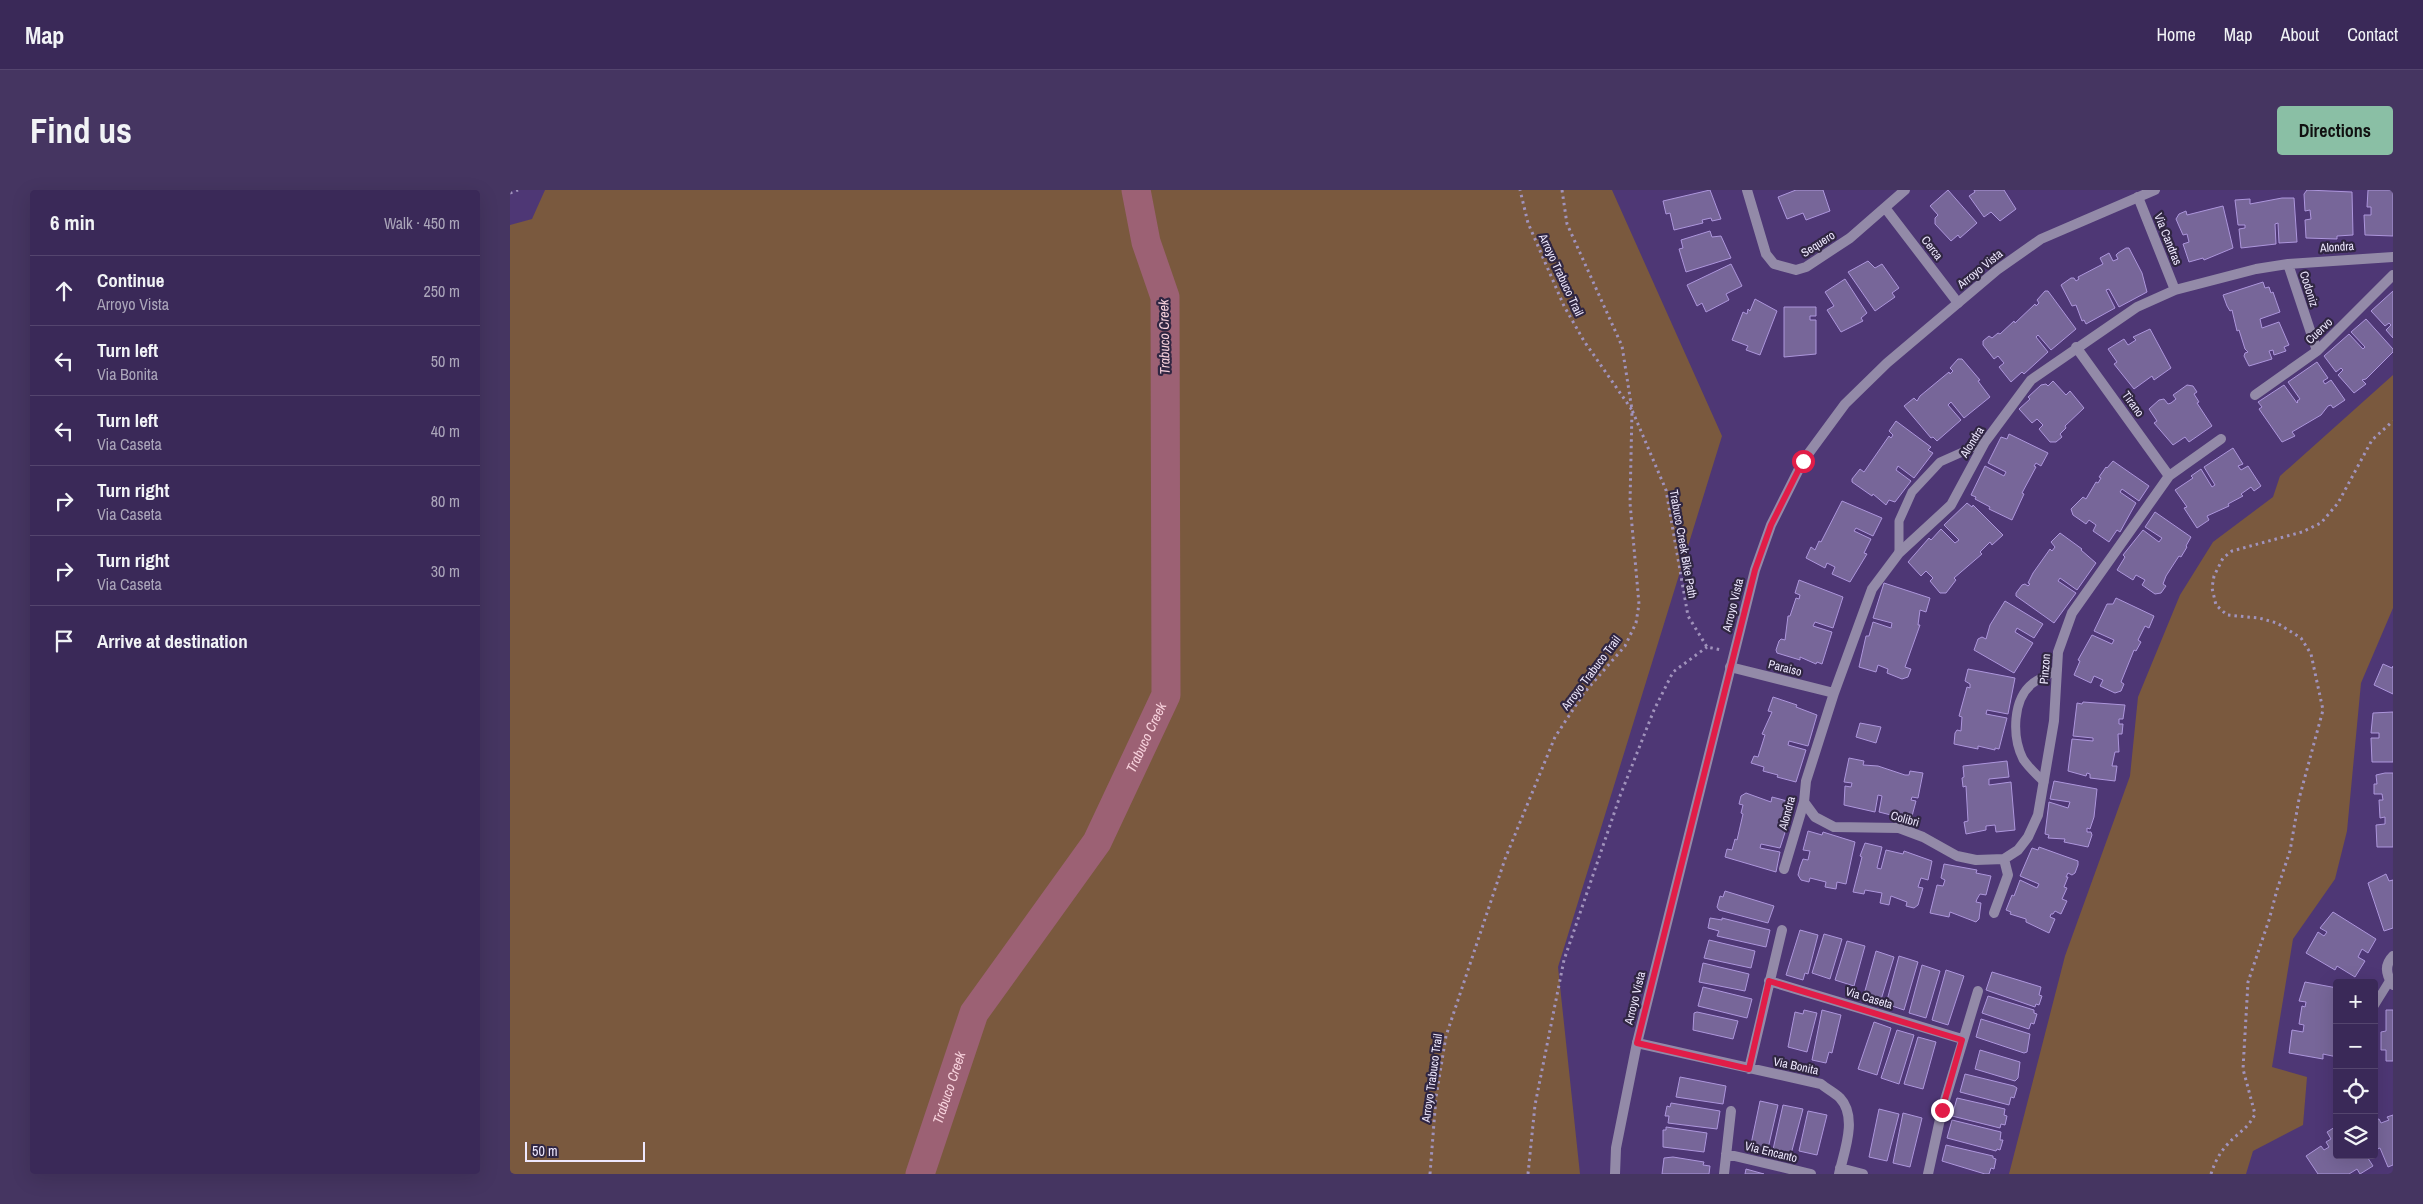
<!DOCTYPE html>
<html lang="en">
<head>
<meta charset="utf-8">
<style>
  body { margin:0; font-family:"Archivo Narrow",sans-serif; background:#453561; color:#f1f3f6 }
  .controls { position:absolute; right:15px; bottom:15px; display:grid; overflow:hidden; border-radius:5px; box-shadow:0 5px 20px #0002 }
  .controls button { width:45px; height:45px; display:grid; place-items:center; padding:0; border:0; border-bottom:1px solid #54456e; background:#3a2958; color:#f1f3f6; font:25px sans-serif }
  .scale { position:absolute; left:15px; bottom:12px; width:120px; box-sizing:border-box; padding-left:5px; border:2px solid #eee8fe; border-top:0; font-size:14px; line-height:18px; white-space:nowrap; color:#eee8fe; -webkit-text-stroke:4px #302642; paint-order:stroke }
  .stop { position:absolute; width:15px; height:15px; margin:-11px; border:4px solid #e11d48; border-radius:50%; background:#fff }
  .stop.end { background:#e11d48; border-color:#fff; box-shadow:0 1px 5px #0008 }
  .list { margin:0; padding:0; list-style:none }
  h2 { display:flex; justify-content:space-between; align-items:center; height:65px; margin:0; padding:0 20px; font-size:21px }
  h2 small { font-size:16px; font-weight:400; color:#aba6ba }
  .list li { display:grid; grid-template-columns:32px 1fr auto; gap:15px; align-items:center; box-sizing:border-box; height:70px; padding:0 20px; border-top:1px solid #54456e }
  .list b { display:block; font-size:19px; white-space:nowrap }
  .list p { margin:0; font-size:16px; white-space:nowrap; color:#aba6ba }
  .list em { font-size:16px; font-style:normal; color:#aba6ba }
  .icon { flex:none; width:28px; height:28px; fill:none; stroke:currentColor; stroke-width:2; stroke-linecap:round; stroke-linejoin:round }
  .map { position:relative; flex:none; width:1883px; height:984px; overflow:hidden; border-radius:5px }
  header { display:flex; align-items:center; gap:30px; box-sizing:border-box; height:70px; padding:0 25px; background:#3a2958; border-bottom:1px solid #54456e }
  header strong { font-size:24px }
  nav { display:flex; gap:28px; margin-inline-start:auto; font-size:18px }
  .intro { display:flex; align-items:center; justify-content:space-between; box-sizing:border-box; height:120px; padding:0 30px }
  h1 { margin:0; font-size:35px }
  .button { padding:12px 22px; border-radius:5px; background:#8abfa5; color:#111; font-size:18px; font-weight:700 }
  main { display:flex; gap:30px; padding:0 30px }
  aside { flex:1; background:#3a2958; border-radius:5px; box-shadow:0 5px 20px #0002 }
  .map>svg:first-child { display:block }
</style>
</head>
<body>
<header>
<strong>Map</strong>
<nav><a>Home</a><a>Map</a><a>About</a><a>Contact</a></nav>
</header>
<div class="intro"><h1>Find us</h1><a class="button">Directions</a></div>
<main>
<aside>
<h2>6 min<small>Walk · 450 m</small></h2>
<ul class="list">
<li><svg class="icon" aria-label="ahead" viewBox="0 0 24 24"><path d="M12 20V5M6 11l6-6 6 6"/></svg><div><b>Continue</b><p>Arroyo Vista</p></div><em>250 m</em></li>
<li><svg class="icon" aria-label="left" viewBox="0 0 24 24"><path d="M17 20v-9H6M10 6l-5 5 5 5"/></svg><div><b>Turn left</b><p>Via Bonita</p></div><em>50 m</em></li>
<li><svg class="icon" aria-label="left" viewBox="0 0 24 24"><path d="M17 20v-9H6M10 6l-5 5 5 5"/></svg><div><b>Turn left</b><p>Via Caseta</p></div><em>40 m</em></li>
<li><svg class="icon" aria-label="right" viewBox="0 0 24 24"><path d="M7 20v-9h11M14 6l5 5-5 5"/></svg><div><b>Turn right</b><p>Via Caseta</p></div><em>80 m</em></li>
<li><svg class="icon" aria-label="right" viewBox="0 0 24 24"><path d="M7 20v-9h11M14 6l5 5-5 5"/></svg><div><b>Turn right</b><p>Via Caseta</p></div><em>30 m</em></li>
<li><svg class="icon" aria-label="arrive" viewBox="0 0 24 24"><path d="M6 21V4h12l-3 4 3 4H6"/></svg><div><b>Arrive at destination</b></div></li>
</ul>
</aside>
<div class="map">
<svg width="1883" height="984" viewBox="0 0 1883 984">
  <rect width="100%" height="100%" fill="#4e3775"/>
  <!-- green -->
  <path fill="#7a593e" d="M35,0H1102L1212,246L1048,777L1070,984H0V35L22,29Z
    M1883,185V418L1851,493L1837,641L1825,689L1783,749L1762,877L1797,887L1793,935L1743,961L1736,984H1499L1555,766L1620,586L1628,507L1670,405L1703,352L1763,307L1770,286Z"/>
  <g fill="none" stroke-linecap="round" stroke-linejoin="round">
    <!-- river -->
    <path stroke="#9c6174" stroke-width="29" id="s1" d="M410,984L464,823L587,652L656,505L655,107L636,52L626,0"/>
  </g>
  <!-- building -->
  <path fill="#769" stroke="#ad96dc" d="M1200,0L1211,29L1202,31L1201,28L1192,30L1193,33L1164,40L1160,23L1156,24L1153,11Z
    M1286,0H1313L1320,21L1296,30L1293,23L1277,29L1268,7Z
    M1438,0L1467,33L1450,48L1448,45L1441,51L1425,34V28L1428,25L1420,16Z
    M1464,0H1494L1506,19L1490,31L1481,22L1474,27L1459,6L1465,2Z
    M1797,0L1842,2L1843,45L1827,46V49L1796,48L1795,30L1801,29L1800,20L1795,21L1794,4Z
    M1858,0H1883V46L1855,45L1854,25H1861V17H1857Z
    M1772,8H1784L1787,52L1769,53L1768,33L1765,34L1766,54L1731,58L1729,39L1735,38V35H1728L1725,10L1740,9V14Z
    M1713,16L1723,58L1694,70L1693,68L1679,72L1673,54L1679,52L1677,44L1673,45L1669,36L1666,29L1669,24L1676,21L1677,25Z
    M1200,41L1202,47L1211,46L1221,68L1176,82L1169,59L1173,58L1171,50Z
    M1616,58H1619L1632,83L1637,102L1609,117L1599,99L1596,100L1605,118L1576,134L1574,130L1572,131L1566,115L1562,116L1551,95L1561,88H1564L1566,91L1569,89L1568,87L1593,74L1590,68L1599,63L1603,71L1608,69L1606,65L1608,63Z
    M1358,71L1365,78L1372,74L1389,98L1382,103L1385,107L1365,121L1338,82Z
    M1221,74L1232,96L1216,104L1219,110L1196,122L1192,113L1187,116L1177,95Z
    M1335,89L1357,123L1351,128L1353,131L1331,142L1317,120L1324,116L1315,102Z
    M1753,92L1755,98L1759,97L1761,103L1763,102L1770,122L1750,129L1752,138L1769,132L1779,155L1774,157L1776,161L1764,165L1763,160L1759,161L1762,169L1739,176L1734,166L1735,163L1738,162L1735,159L1729,140L1727,141L1722,120L1720,121L1717,116L1713,105Z
    M1535,101H1538L1566,139L1541,160L1528,145L1526,147L1538,162L1514,184L1512,182L1501,192L1489,177L1494,173L1488,166L1484,169L1473,155V151L1479,146L1482,148L1488,143L1490,144L1504,131L1505,133L1525,114L1526,116L1529,113L1527,110Z
    M1883,101V148L1876,140L1881,135L1879,133L1875,136L1861,121Z
    M1245,109L1267,121L1250,165L1236,160L1238,156L1222,150L1233,122L1237,124L1238,119L1240,121Z
    M1274,117H1306V126H1300V130H1306V164L1274,167Z
    M1856,129L1883,159V162L1856,189L1852,190L1856,194L1844,203L1828,185L1833,180L1831,178L1826,182L1814,166L1839,144L1853,159L1855,157L1841,142Z
    M1640,139L1661,178L1644,190L1642,186L1624,199L1604,174L1607,172L1598,159L1614,149L1618,155L1626,150L1623,147Z
    M1448,169H1452L1470,190L1468,191L1480,207L1454,228L1441,212L1438,215L1451,230L1427,251L1423,247L1421,248L1394,216L1404,208L1407,211L1410,206L1439,182L1440,184L1443,181L1440,178Z
    M1807,172L1818,188L1813,191L1815,194L1821,190L1835,210L1823,218L1821,215L1818,216L1811,225L1782,242L1785,246L1772,252L1749,219L1752,217L1748,212L1774,195L1787,213L1788,212L1787,211L1790,209L1778,192Z
    M1543,191L1556,205L1560,201L1574,218L1555,236L1556,238L1550,244L1552,247L1546,252H1540L1529,239L1533,235L1527,229L1522,233L1509,219L1520,209L1518,207L1531,195L1536,194L1538,196Z
    M1677,195L1683,196L1687,202L1684,204L1689,212L1687,213L1702,236L1679,252L1675,247L1663,255L1644,233L1647,231L1639,219L1649,210L1654,209L1658,214L1661,213L1666,209L1663,205Z
    M1386,231L1421,257L1418,260L1423,263L1404,288L1388,276L1386,280L1401,291L1385,312L1379,310L1376,315L1363,304L1362,306L1342,292V289L1350,279L1354,282L1379,246L1381,248L1383,245L1379,241Z
    M1499,244L1538,263L1531,276L1526,273L1524,276L1526,277L1512,303L1514,304L1502,330L1479,319L1480,317L1465,309L1466,307L1461,305L1475,276L1494,286L1496,282L1478,273L1491,247L1497,249Z
    M1723,258L1733,274L1728,276L1731,280L1738,276L1751,296L1744,301L1741,297L1731,304L1733,306L1718,314L1719,316L1697,326L1699,330L1687,338L1674,318L1677,317L1665,300L1683,288L1681,286L1691,279L1702,297L1705,295L1694,277Z
    M1603,271L1639,296L1629,311L1612,299L1610,302L1626,313L1610,342L1607,340L1599,352L1583,341L1586,335L1579,330L1576,334L1563,325L1561,319L1573,307L1576,309L1586,292L1588,293L1591,288L1589,287L1596,277L1597,278Z
    M1332,311L1372,328L1363,346L1346,338L1344,341L1361,349L1354,363L1357,364L1340,392L1322,384L1325,377L1317,373L1315,378L1296,368L1301,357L1305,360L1309,351L1311,352Z
    M1457,313L1462,317L1463,315L1493,345L1482,355L1480,352L1470,362L1472,364L1444,388L1446,390L1436,403H1430L1420,391L1423,388L1416,381L1411,386L1398,372L1419,348L1421,350L1431,339L1445,353L1449,350L1434,335Z
    M1645,322L1681,347L1676,356L1677,357L1671,367L1669,366L1656,386L1653,394L1656,396L1651,403L1645,404L1632,395L1635,390L1626,385L1623,390L1607,380L1615,367L1613,365L1633,340L1649,352L1652,348L1635,337Z
    M1550,343L1572,359L1571,360L1586,373L1567,400L1550,388L1548,391L1566,403L1544,433L1506,406V403L1512,395L1515,394L1518,396L1520,394L1518,393L1523,383L1540,359L1542,361L1545,357L1541,352Z
    M1289,390L1333,407L1323,438L1305,432L1303,436L1322,442L1312,474L1307,472L1306,474L1290,467V470L1267,463L1266,460L1269,451L1271,449L1275,450L1278,426H1280L1286,408L1289,409L1290,405L1285,403Z
    M1374,393L1420,408L1416,422L1410,420L1408,435H1410L1395,477L1401,479L1398,487L1392,489L1377,483L1378,479L1368,475L1366,482L1349,477L1356,446H1359L1363,432L1381,438L1382,433L1363,428Z
    M1606,408L1644,426L1639,438L1635,436L1628,450L1631,452L1626,461L1624,460L1611,492L1614,494L1611,501L1605,503L1590,496L1593,490L1584,486L1581,493L1564,485L1570,471L1568,470L1582,445L1602,454L1604,450L1584,441L1597,414H1603Z
    M1495,411L1533,434L1524,448L1507,438L1505,442L1523,453L1504,483L1464,460L1468,449L1472,447L1476,449L1480,435Z
    M1873,474L1882,478L1883,476V504L1864,495Z
    M1458,479L1505,488L1498,524L1477,520L1476,524L1497,528L1489,559L1485,558V560L1468,556V559L1444,554L1445,543L1447,540L1451,541L1452,527L1449,526L1457,497L1460,498V494L1455,491Z
    M1263,507L1287,515L1286,517L1307,525L1298,556L1279,551L1278,555L1296,560L1286,592L1267,587L1268,585L1253,581L1254,577L1241,573L1244,566L1248,567L1255,545L1252,544L1262,522L1258,521Z
    M1573,512L1615,515L1613,529H1609V534H1613L1612,544H1608L1609,562H1605L1602,576H1607L1605,591L1580,588V584L1577,583L1576,586L1558,581L1562,549L1583,551V548L1563,546L1567,513L1572,514Z
    M1883,522V572H1862L1861,548H1869V543H1861L1863,523Z
    M1350,533L1371,537L1366,553L1346,547Z
    M1339,568L1354,571L1353,575L1368,576L1395,585H1399L1400,581L1413,583L1408,608L1402,607L1401,610L1406,611L1401,630L1369,622L1372,606L1368,605L1365,622L1334,615L1335,596L1341,597L1342,593L1334,592Z
    M1497,571L1499,587L1479,589V595L1501,592L1505,640L1486,642L1485,635L1476,636V640L1456,644L1454,632L1458,631L1456,596L1453,597L1452,588L1454,587L1453,576Z
    M1875,583H1883V657H1867L1866,635L1875,634V627L1870,628L1869,610H1873L1872,604H1864V594H1867L1866,585Z
    M1544,591L1587,599L1584,627L1580,639L1577,638V642H1581L1582,645L1578,657L1554,652L1555,649L1538,648L1539,645L1535,644L1539,612L1558,618L1560,612L1540,609Z
    M1236,603L1261,612L1262,607L1281,612L1278,627H1280L1270,658L1251,654L1250,658L1270,662L1266,682L1215,667L1217,659L1222,660L1225,649L1227,650L1233,624L1231,623L1233,615L1229,614L1231,606Z
    M1298,641L1312,645L1313,642L1345,652L1336,694L1327,692L1326,699L1315,697L1316,692L1300,688L1299,692L1291,690L1288,685L1290,677L1293,669L1298,670L1300,661L1293,660Z
    M1355,653L1372,657L1367,678L1371,679L1376,660L1393,664L1394,661L1422,671L1418,690L1411,688L1408,697L1413,698L1408,715L1404,718L1396,716L1397,712L1381,706L1379,715L1370,713L1372,703L1355,700L1354,704L1343,702L1352,667L1350,666Z
    M1529,657L1568,671V675L1565,683L1562,685L1558,683L1556,687H1558L1554,697L1557,698L1552,709L1557,711L1551,724L1545,721L1543,724H1541L1540,727L1545,729L1539,743L1516,732V729L1500,724L1501,722L1496,720L1502,705L1504,706L1510,690L1527,698L1529,694L1510,686L1522,658L1528,660Z
    M1434,674L1467,680L1466,683L1481,686L1476,705L1470,704L1467,709L1466,712L1471,713L1469,729L1466,732L1440,722L1439,727L1420,723L1427,695L1433,696L1435,690L1431,688Z
    M1876,684L1879,691L1883,690V738L1874,741L1858,693Z
    M1215,701L1264,716L1258,733L1209,720L1207,717L1210,706L1213,707Z
    M1823,722L1866,749L1858,763L1852,759L1848,767L1855,771L1845,787L1827,776L1825,780L1796,763L1808,742L1814,746L1817,742L1810,738Z
    M1200,728L1212,730V728L1260,740L1256,757L1207,746L1209,741L1198,738Z
    M1290,740L1308,745L1298,784L1295,783L1293,790L1276,785Z
    M1314,744L1332,749L1320,789L1302,783Z
    M1199,750L1245,761L1241,778L1194,768Z
    M1337,751L1355,756L1344,796L1325,790Z
    M1366,761L1384,767L1370,813L1353,808Z
    M1389,766L1408,772L1394,820L1376,814Z
    M1193,773L1239,784L1235,801L1189,792Z
    M1412,775L1430,781L1416,828L1399,823Z
    M1436,780L1454,786L1438,835L1422,830Z
    M1482,782L1531,797L1529,805L1532,806L1529,815L1526,814L1525,817L1476,800Z
    M1795,792L1827,798V824H1825L1824,830H1827V867L1813,864V869L1779,863L1782,840L1793,842L1794,835L1789,834L1792,816L1795,817L1796,812L1789,811Z
    M1193,797L1242,809L1237,828L1188,816Z
    M1478,806L1524,820V823L1527,824L1524,834L1521,833L1519,839L1472,823Z
    M1294,820L1307,823L1297,862L1278,857L1285,822L1293,824Z
    M1312,820L1331,825L1322,863L1319,862L1316,873L1302,870Z
    M1876,820H1883V871H1876V860H1871V842L1876,841Z
    M1187,822L1228,831L1223,849L1183,840L1184,823Z
    M1471,829L1520,844L1517,862L1514,863L1466,847Z
    M1364,832L1381,838L1367,885L1348,879Z
    M1387,840L1404,845L1389,894L1371,888Z
    M1408,847L1426,852L1413,899L1394,894Z
    M1470,860L1510,872L1508,888L1505,891L1465,879Z
    M1455,884L1504,896L1507,898L1504,908L1501,907L1499,915L1450,902Z
    M1170,887L1216,896L1213,914L1166,907Z
    M1447,908L1495,919L1494,925L1497,926L1495,935L1491,934L1490,938L1442,926Z
    M1250,911L1268,915L1257,963L1240,959Z
    M1161,913L1210,921L1207,939L1158,933L1159,926H1155L1157,916L1160,917Z
    M1273,915L1293,919L1280,968L1262,964Z
    M1369,919L1389,924L1377,971L1359,967Z
    M1298,921L1317,925L1307,965L1289,961Z
    M1393,923L1412,928L1400,977L1383,973Z
    M1883,925V975L1878,977L1870,958L1865,960L1864,958V930L1869,929L1871,933L1879,930L1877,927Z
    M1442,930L1491,942L1490,950H1493L1490,960L1487,959L1486,961L1437,948Z
    M1156,937L1197,943L1194,962L1153,957V940H1156Z
    M1825,937L1827,965H1856L1863,976L1850,984L1847,979L1839,984H1808L1796,966L1811,956L1814,960L1819,957L1816,952L1821,949L1817,942Z
    M1436,955L1483,966V968L1486,969L1484,979L1481,978L1479,984H1475L1432,971Z
    M1163,967L1194,972L1193,975L1200,976L1199,984H1152L1154,968Z
    M1236,979L1254,984H1235Z"/>
  <g fill="none" stroke-linecap="round" stroke-linejoin="round">
    <!-- path -->
    <path stroke="#a193bc" stroke-width="3" stroke-dasharray="2.5 4" stroke-linecap="butt" d="M1052,0L1057,34L1112,156L1122,220L1156,300L1178,426L1197,457L1212,460
      M0,3L8,0
      M920,984L926,907L936,846L995,669L1045,547L1074,503L1115,456L1126,433L1129,414L1120,313L1122,220L1074,151L1054,116L1018,33L1010,0
      M1018,984L1025,915L1054,770L1110,606L1144,520L1163,482L1197,457
      M1701,984C1704,974 1709,964 1716,956C1726,944 1738,939 1745,924L1733,879L1738,792L1759,730L1767,700L1780,661L1789,609L1813,520L1801,464L1791,448L1767,433L1749,428L1717,425L1706,415L1702,398L1704,386L1713,368L1722,361L1792,342L1811,333L1828,313L1862,250L1883,231"/>
    <!-- service -->
    <path stroke="#938aa8" stroke-width="9" d="M1389,363V331L1402,302L1430,272L1475,252
      M1534,592C1527,585 1518,577 1513,569C1502,547 1502,509 1523,493C1530,488 1540,484 1547,480
      M1864,816L1880,790"/>
    <!-- minor -->
    <path stroke="#938aa8" stroke-width="10" d="M1237,0L1256,64L1264,74L1286,80L1296,77L1340,48L1395,0
      M1628,7L1665,100
      M1376,19L1448,113
      M1778,74L1807,161
      M1566,157L1659,286
      M1745,205L1807,161L1883,85
      M1220,477L1324,503
      M1294,612L1305,627L1324,637L1389,638L1413,647L1447,666L1466,670L1494,669
      M1274,679L1294,612L1296,591L1324,503L1362,399L1389,363L1441,315L1475,252L1521,190L1627,117L1665,100L1746,79L1778,74L1883,67
      M1484,723L1498,685L1494,669L1508,660L1518,647L1528,625L1544,531L1548,462L1562,423L1659,286L1711,249
      M1883,766C1874,775 1876,785 1883,795
      M1259,791L1452,849
      M1127,853L1311,894C1317,899 1325,903 1330,908C1348,927 1334,962 1329,984
      M1239,879L1272,740
      M1216,964L1301,984
      M1330,978L1353,984
      M1214,984L1221,921
      M1418,984L1432,920L1468,801"/>
    <!-- tertiary -->
    <path stroke="#938aa8" stroke-width="10" d="M1105,984L1106,958L1127,853L1245,380L1261,335L1293,271L1335,214L1377,173L1487,80L1531,49L1645,0"/>
  </g>
  <g fill="none" stroke-linecap="round" stroke-linejoin="round">
    <!-- route -->
    <path stroke="#e11d48" stroke-width="6" d="M1293,271L1261,335L1245,380L1127,853L1239,879L1259,791L1452,850L1432,920"/>
  </g>
  <g text-anchor="middle" stroke-width="4.5" stroke-linejoin="round" paint-order="stroke">
    <!-- street labels -->
    <g font-size="12" fill="#eee8fe" stroke="#302642">
      <text transform="translate(1658 49) rotate(68)" y="4">Via Candras</text>
      <text transform="translate(1308 54) rotate(-33)" y="4">Sequero</text>
      <text transform="translate(1827 57) rotate(-4)" y="4">Alondra</text>
      <text transform="translate(1422 58) rotate(52)" y="4">Cerca</text>
      <text transform="translate(1470 79) rotate(-39)" y="4">Arroyo Vista</text>
      <text transform="translate(1051 85) rotate(65)" y="4">Arroyo Trabuco Trail</text>
      <text transform="translate(1799 99) rotate(72)" y="4">Codoniz</text>
      <text transform="translate(1809 141) rotate(-43)" y="4">Cuervo</text>
      <text transform="translate(1623 214) rotate(54)" y="4">Tirano</text>
      <text transform="translate(1462 252) rotate(-58)" y="4">Alondra</text>
      <text transform="translate(1173 354) rotate(80)" y="4">Trabuco Creek Bike Path</text>
      <text transform="translate(1223 415) rotate(-76)" y="4">Arroyo Vista</text>
      <text transform="translate(1275 478) rotate(14)" y="4">Paraiso</text>
      <text transform="translate(1535 479) rotate(-85)" y="4">Pinzon</text>
      <text transform="translate(1081 483) rotate(-53)" y="4">Arroyo Trabuco Trail</text>
      <text transform="translate(1277 623) rotate(-75)" y="4">Alondra</text>
      <text transform="translate(1395 629) rotate(15)" y="4">Colibri</text>
      <text transform="translate(1125 808) rotate(-76)" y="4">Arroyo Vista</text>
      <text transform="translate(1359 808) rotate(17)" y="4">Via Caseta</text>
      <text transform="translate(1286 876) rotate(12)" y="4">Via Bonita</text>
      <text transform="translate(922 888) rotate(-82)" y="4">Arroyo Trabuco Trail</text>
      <text transform="translate(1261 962) rotate(14)" y="4">Via Encanto</text>
    </g>
    <!-- water labels -->
    <g font-size="14" font-style="italic" fill="#f7d1dc" stroke="#302642">
      <text transform="translate(654 147) rotate(-91)" y="5">Trabuco Creek</text>
      <text dy="5" stroke="none"><textPath href="#s1" startOffset="496">Trabuco Creek</textPath></text>
      <text dy="5" stroke="none"><textPath href="#s1" startOffset="91">Trabuco Creek</textPath></text>
    </g>
  </g>
</svg>
<div class="controls">
<button>+</button>
<button>−</button>
<button><svg class="icon" aria-label="locate" viewBox="0 0 24 24"><circle cx="12" cy="12" r="6"/><path d="M12 2v4M12 18v4M2 12h4M18 12h4"/></svg></button>
<button><svg class="icon" aria-label="layers" viewBox="0 0 24 24"><path d="M12 4l9 5-9 5-9-5zM3 14l9 5 9-5"/></svg></button>
</div>
<div class="scale">50 m</div>
<div class="stop" style="left:1293px;top:271px"></div>
<div class="stop end" style="left:1432px;top:920px"></div>
</div>
</main>
</body>
</html>
